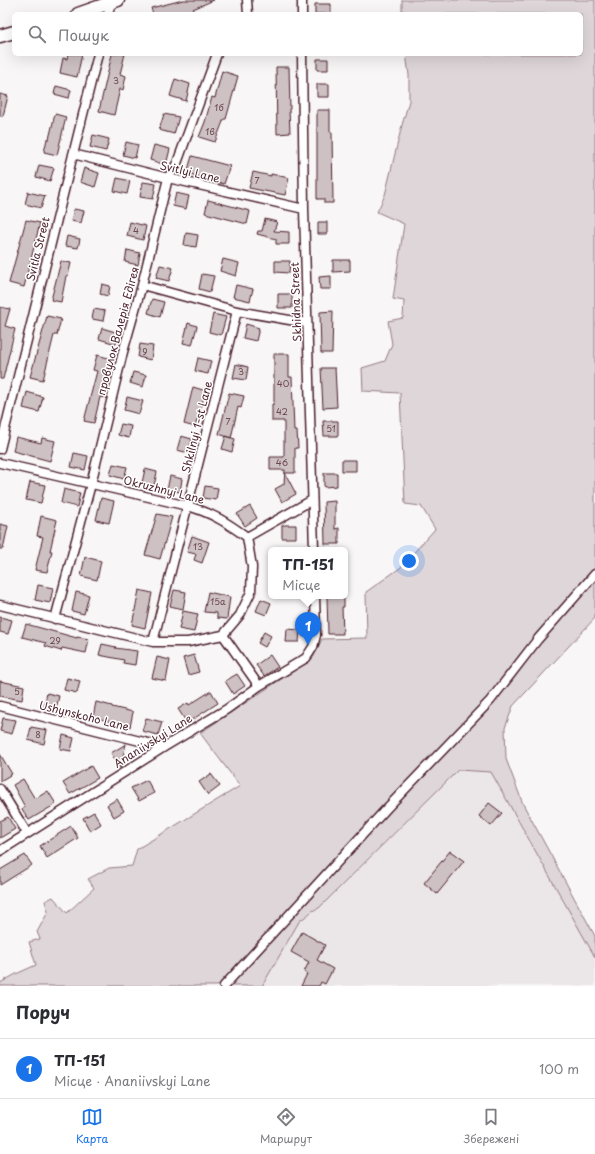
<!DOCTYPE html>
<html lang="uk">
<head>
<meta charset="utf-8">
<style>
  body { margin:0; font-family:"Playpen Sans",sans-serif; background:#f2f2f3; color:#2b2b33 }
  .you { position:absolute; left:409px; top:561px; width:14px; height:14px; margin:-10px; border:3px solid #fff; border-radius:50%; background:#1a73e8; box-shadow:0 0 0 6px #1a73e833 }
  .badge { display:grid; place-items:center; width:26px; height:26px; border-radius:50%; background:#1a73e8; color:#fff; font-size:13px; font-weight:700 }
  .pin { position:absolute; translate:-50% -33px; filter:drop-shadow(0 1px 2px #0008) }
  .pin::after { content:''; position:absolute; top:21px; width:14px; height:12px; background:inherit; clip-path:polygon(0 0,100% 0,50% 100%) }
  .popup { position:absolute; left:268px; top:547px; width:80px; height:52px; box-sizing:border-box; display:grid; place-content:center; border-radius:6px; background:#fff; filter:drop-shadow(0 1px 3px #0005); font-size:13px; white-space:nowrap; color:#7c7c81 }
  .popup b { font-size:15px; color:#2b2b33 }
  .popup::after { content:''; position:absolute; left:50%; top:100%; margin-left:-8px; border:8px solid transparent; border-top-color:#fff }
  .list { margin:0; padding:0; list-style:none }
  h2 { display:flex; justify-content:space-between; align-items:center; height:52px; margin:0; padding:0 16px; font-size:17px }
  h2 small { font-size:13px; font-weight:400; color:#7c7c81 }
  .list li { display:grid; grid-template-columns:26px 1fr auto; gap:12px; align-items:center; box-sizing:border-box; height:60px; padding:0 16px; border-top:1px solid #e1e1e2 }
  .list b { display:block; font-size:15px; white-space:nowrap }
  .list p { margin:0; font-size:13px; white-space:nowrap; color:#7c7c81 }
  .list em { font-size:13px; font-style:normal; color:#7c7c81 }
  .icon { flex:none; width:22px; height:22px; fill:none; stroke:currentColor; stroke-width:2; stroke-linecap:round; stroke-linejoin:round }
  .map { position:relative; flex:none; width:595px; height:986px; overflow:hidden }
  .search { position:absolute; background:#fff; box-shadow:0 4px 16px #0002; left:12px; right:12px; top:12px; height:44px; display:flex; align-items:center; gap:10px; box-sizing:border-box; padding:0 14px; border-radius:6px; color:#7c7c81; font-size:15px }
  .sheet { height:112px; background:#fff }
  nav { display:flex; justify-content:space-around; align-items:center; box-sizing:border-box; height:56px; border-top:1px solid #e1e1e2; background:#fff; font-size:11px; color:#7c7c81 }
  nav a { display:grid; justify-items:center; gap:2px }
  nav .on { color:#1a73e8 }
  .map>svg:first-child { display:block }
</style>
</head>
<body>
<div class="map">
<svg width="595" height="986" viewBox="0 0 595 986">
  <rect width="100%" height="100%" fill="#f8f6f7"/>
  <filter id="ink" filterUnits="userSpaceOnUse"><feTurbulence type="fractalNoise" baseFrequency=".025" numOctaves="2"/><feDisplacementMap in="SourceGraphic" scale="8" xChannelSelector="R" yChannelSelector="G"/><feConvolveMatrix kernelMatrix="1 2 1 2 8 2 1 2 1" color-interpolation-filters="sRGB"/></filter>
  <g filter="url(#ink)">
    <!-- built -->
    <path fill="#ebe6e8" d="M458,770L491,772L595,957V986H262L300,920L307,917L312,910L319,908L396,832Z"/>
    <!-- green -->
    <path fill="#ded6d9" stroke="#947a82" d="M402,0H595V618L513,706L505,728L506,759L523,804L595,936V957L491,772L458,770L319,908C309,911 309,916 300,920L262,986H0V983L16,974L36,965L29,942L40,939L37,932L48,912L45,901L53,897L67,913L94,888L88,879L109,868L132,866L137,849L240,786L200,733L313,658L322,639L367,638L366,592L400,568L435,529L421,506L405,504L400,393L363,391L362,368L385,361L392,344L388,321L403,318L404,301L393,299L404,224L377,212L385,195L402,125L409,101V75L406,54H581V14H402Z"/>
    <!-- building -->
    <path fill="#cdc1c4" stroke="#4a1f2b" d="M183,0H214L193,9L194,11L182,14H153L151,8Z
      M315,4H331V14H315Z
      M68,54H82L77,77L60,73L63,58L67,59Z
      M112,54H125L120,74L126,76L123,90L120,89L114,115L99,111Z
      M317,59H328V70H317Z
      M276,67H289L290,109H289L290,133L277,134Z
      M222,71L238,76L226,119H224L215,142L199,137L205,122L212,97L215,98Z
      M175,79L190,84L186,101L170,96Z
      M317,84H329V97H317Z
      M56,86L71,90L69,98L54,94Z
      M0,94L8,96L3,116H0Z
      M317,110H330V132H332L333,203H324V199H317Z
      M55,114L66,117L57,155L44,152L47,139H49Z
      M164,114L179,117L174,134L159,130Z
      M93,135L109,139L106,151L90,147Z
      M126,142L138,145L135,158L123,155Z
      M154,145L170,149L166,165L150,160Z
      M192,156L230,166L224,184L187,173Z
      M39,165L54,168L50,181L36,177Z
      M84,168L99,173L95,187L80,182Z
      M253,172L271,176V174L289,178L285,195L249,188Z
      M117,178L130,181L127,194L114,191Z
      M143,182L156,184L153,199L140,197Z
      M28,192L45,196L41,208L25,204Z
      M176,193L189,196L186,209L173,206Z
      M208,200L250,211L247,224L205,213Z
      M74,209L84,211L81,223L71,221Z
      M265,219L277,222L274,231L289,232V244H276V239L257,234L258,231H262Z
      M26,220L40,223L24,287L9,283Z
      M130,222L146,226L143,240L127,236Z
      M318,222H327V234H318Z
      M186,233L198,235L196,247L184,245Z
      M67,236L80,239L78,248L65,246Z
      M127,250L140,253L138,265L125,262Z
      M223,259L239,263L236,276L220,271Z
      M333,260H350V271L333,272Z
      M61,261L71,263L68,276H66L61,302L51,300Z
      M275,261H290L289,273L275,272Z
      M160,265L173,268L169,281L156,278Z
      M202,274L214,276L210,292L199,289Z
      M331,276V289H320L319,277Z
      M102,284L110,286L108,296L100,294Z
      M236,285L253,289L250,301L233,297Z
      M278,294H292V308H278Z
      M152,299L164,302L160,317L148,313Z
      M0,307L10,309L5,326L15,329L3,379H0Z
      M94,309L105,311L103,321L92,319Z
      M333,311L332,353H321L320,312Z
      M213,314L226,317L221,335L209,332Z
      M47,316L61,319L57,335H54L43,380L30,377Z
      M188,323L197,326L192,345L183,343Z
      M246,324L259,328L256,341L243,338Z
      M102,328L119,333L116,344L99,339Z
      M140,344L153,346L151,360L138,357Z
      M274,354H289V377H292L294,431H297L298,448H295V473H285L296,494L282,502L275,489L284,484L285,470H270V457H284V421H272V404H274Z
      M97,355L112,359L104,398L100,397L94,423L84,421L97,371L93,370Z
      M198,358L211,361L208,374L195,371Z
      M236,364L248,367L246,380L233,378Z
      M321,368H335L337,407L323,408Z
      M133,372L146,375L143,387L130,383Z
      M193,387L206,391L195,427L184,424Z
      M27,392L43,397L39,412L23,408Z
      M229,393L244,396L241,408L238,407L231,438L219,434Z
      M127,397L143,401L139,414L124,410Z
      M323,421H338V436H324Z
      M121,424L131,426L129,438L118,435Z
      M181,436L192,439L189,453L177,450Z
      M226,436L235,439L232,452L222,449Z
      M16,437L41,443L42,438L55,441L50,461L13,451Z
      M74,453L88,456L85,470L71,467Z
      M342,460H356V471H342Z
      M113,464L127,467L124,479L110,475Z
      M145,469L157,472L154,486L142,483Z
      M324,473H337V486L324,487Z
      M170,476L182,479L180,492L167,490Z
      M30,482L45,485L41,503L26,500Z
      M205,486L218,488L216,500L203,498Z
      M64,489L80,493L77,507L61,503Z
      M101,498L114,501L109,523L96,520Z
      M335,501V529L339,528V544H325L324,502Z
      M250,506L257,518L245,526L237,514Z
      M157,514L172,517L160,559L145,555Z
      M41,516L57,520L50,551H52L47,572L35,570L43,537L37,536Z
      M0,524L8,526L3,549H0Z
      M282,525H296V538H282Z
      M192,536L209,542L202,563L194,560L196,554L187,552Z
      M85,557L101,561L97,580L81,576Z
      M38,585L53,588L50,603L35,600Z
      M139,590L152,593L145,628L132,625Z
      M174,590L186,592L183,609L170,606Z
      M76,592L89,595L84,614L72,611Z
      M208,592L230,597L227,619L217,618V613L204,612Z
      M327,596H344V607H342L343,634H328Z
      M261,599L271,603L266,615L256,611Z
      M183,611L198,614L194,632L179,629Z
      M0,617L12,620L8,634L0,632Z
      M26,624L77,638V637L89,639L86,653L62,648L61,651L45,646L46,643L22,637Z
      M287,629L300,630L299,642H286Z
      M264,632L271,636L265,647L258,643Z
      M102,644L116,647L115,648L137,651L135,665L123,663L124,660L99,655Z
      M194,655L199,672L188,675L183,658Z
      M270,655L278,667L264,676L256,665Z
      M157,657L170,660L166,681L152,678Z
      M237,674L245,686L233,694L225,681Z
      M67,678L80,681L77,693L64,690Z
      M0,681L24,686L22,700L0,696Z
      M211,691L218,703L187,723L178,709L188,703L189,705Z
      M47,693L59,696L56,709L44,707Z
      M96,702L112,706V707L133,712L130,727L93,717Z
      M3,718L16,720L12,734L0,731Z
      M146,718L162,722L158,735L142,731Z
      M31,727L47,730L44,744L28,740Z
      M63,735L74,738L71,751L60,749Z
      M126,744L120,768L111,753Z
      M0,754L12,774L0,781Z
      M91,766L98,778L70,794L63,783Z
      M211,774L220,786L208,795L199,782Z
      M23,779L35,799L48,791L56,804L29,820L22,809L25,807L13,785Z
      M147,780L154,793L139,801L131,788Z
      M117,799L124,811L114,817L107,805Z
      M489,803L502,813L491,826L479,816Z
      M94,812L101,824L90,831L83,818Z
      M8,817L15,829L0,838V821Z
      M71,826L78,838L47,858L40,846Z
      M450,851L464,861L437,894L424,883Z
      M25,855L32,865L0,885V870Z
      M302,932L325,945L317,960L333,969L325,984L321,982L319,986H301L307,974L304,972L309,962L291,952Z"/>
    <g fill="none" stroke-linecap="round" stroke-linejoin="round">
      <defs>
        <path id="street" d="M247,0L248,14
          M302,0V14
          M108,14L111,3
          M302,54L304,209L314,550
          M73,154L168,178L304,209
          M142,285L237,311L307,323
          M0,449L98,54
          M0,463L188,506C214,514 226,522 247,537L252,567L251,592L240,615L223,635L188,642H153L0,605
          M247,537L312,500
          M55,619L91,484L123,352L142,285L168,178L177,163L217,54
          M223,635L259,686
          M153,642L237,311
          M0,706L164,747
          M0,789L27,833
          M0,851L164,747L227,709L259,686L306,658L313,647L316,635L315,596
          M224,986L387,808L490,701L538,639L595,574"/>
        <path id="secondary" d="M78,14L118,0
          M0,36L14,32"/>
      </defs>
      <!-- street casing -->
      <use href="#street" stroke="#4a1f2b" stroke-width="11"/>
      <!-- secondary casing -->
      <use href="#secondary" stroke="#4a1f2b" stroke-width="15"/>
      <!-- street -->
      <use href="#street" stroke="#fff" stroke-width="8"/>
      <!-- secondary -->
      <use href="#secondary" stroke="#fff" stroke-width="12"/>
    </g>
  </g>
  <g text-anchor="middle" stroke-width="3" stroke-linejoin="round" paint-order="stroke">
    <!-- number labels -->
    <g font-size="9" fill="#6b4851">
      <text x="116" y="84">3</text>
      <text x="219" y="111">1б</text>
      <text x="210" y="135">1в</text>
      <text x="257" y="184">7</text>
      <text x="136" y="234">4</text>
      <text x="145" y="355">9</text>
      <text x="241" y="375">3</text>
      <text x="283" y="387">40</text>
      <text x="282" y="415">42</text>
      <text x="228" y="425">7</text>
      <text x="331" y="432">51</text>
      <text x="282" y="466">46</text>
      <text x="198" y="550">13</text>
      <text x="218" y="605">15а</text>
      <text x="55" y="644">29</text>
      <text x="17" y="695">5</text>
      <text x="38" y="738">8</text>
    </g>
    <!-- street labels -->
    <g font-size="11" fill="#4a1f2b" stroke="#fff">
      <text transform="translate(190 172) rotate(13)" y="4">Svitlyi Lane</text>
      <text transform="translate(38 249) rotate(-76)" y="4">Svitla Street</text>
      <text transform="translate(296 302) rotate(-92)" y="4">Skhidna Street</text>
      <text transform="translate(118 331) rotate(-75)" y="4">провулок Валерія Едігея</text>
      <text transform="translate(197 427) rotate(-76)" y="4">Shkilnyi 1-st Lane</text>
      <text transform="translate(164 490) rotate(14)" y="4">Okruzhnyi Lane</text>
      <text transform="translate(84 716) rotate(14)" y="4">Ushynskoho Lane</text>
      <text transform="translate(153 741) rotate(-32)" y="4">Ananiivskyi Lane</text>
    </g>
  </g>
</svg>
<div class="you"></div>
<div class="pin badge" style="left:308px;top:645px">1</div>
<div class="popup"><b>ТП-151</b>Місце</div>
<div class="search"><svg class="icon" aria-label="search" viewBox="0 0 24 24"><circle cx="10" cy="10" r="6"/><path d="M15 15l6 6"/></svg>Пошук</div>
</div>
<section class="sheet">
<h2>Поруч<small></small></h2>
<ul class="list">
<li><span class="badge">1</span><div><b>ТП-151</b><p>Місце · Ananiivskyi Lane</p></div><em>100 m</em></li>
</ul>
</section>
<nav>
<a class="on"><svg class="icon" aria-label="map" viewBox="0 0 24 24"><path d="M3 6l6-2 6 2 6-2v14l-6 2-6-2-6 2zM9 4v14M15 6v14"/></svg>Карта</a>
<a><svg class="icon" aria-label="directions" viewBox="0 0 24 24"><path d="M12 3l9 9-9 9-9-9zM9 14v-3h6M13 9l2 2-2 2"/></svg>Маршрут</a>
<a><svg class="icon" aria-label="saved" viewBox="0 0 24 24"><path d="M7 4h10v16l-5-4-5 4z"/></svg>Збережені</a>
</nav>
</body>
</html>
